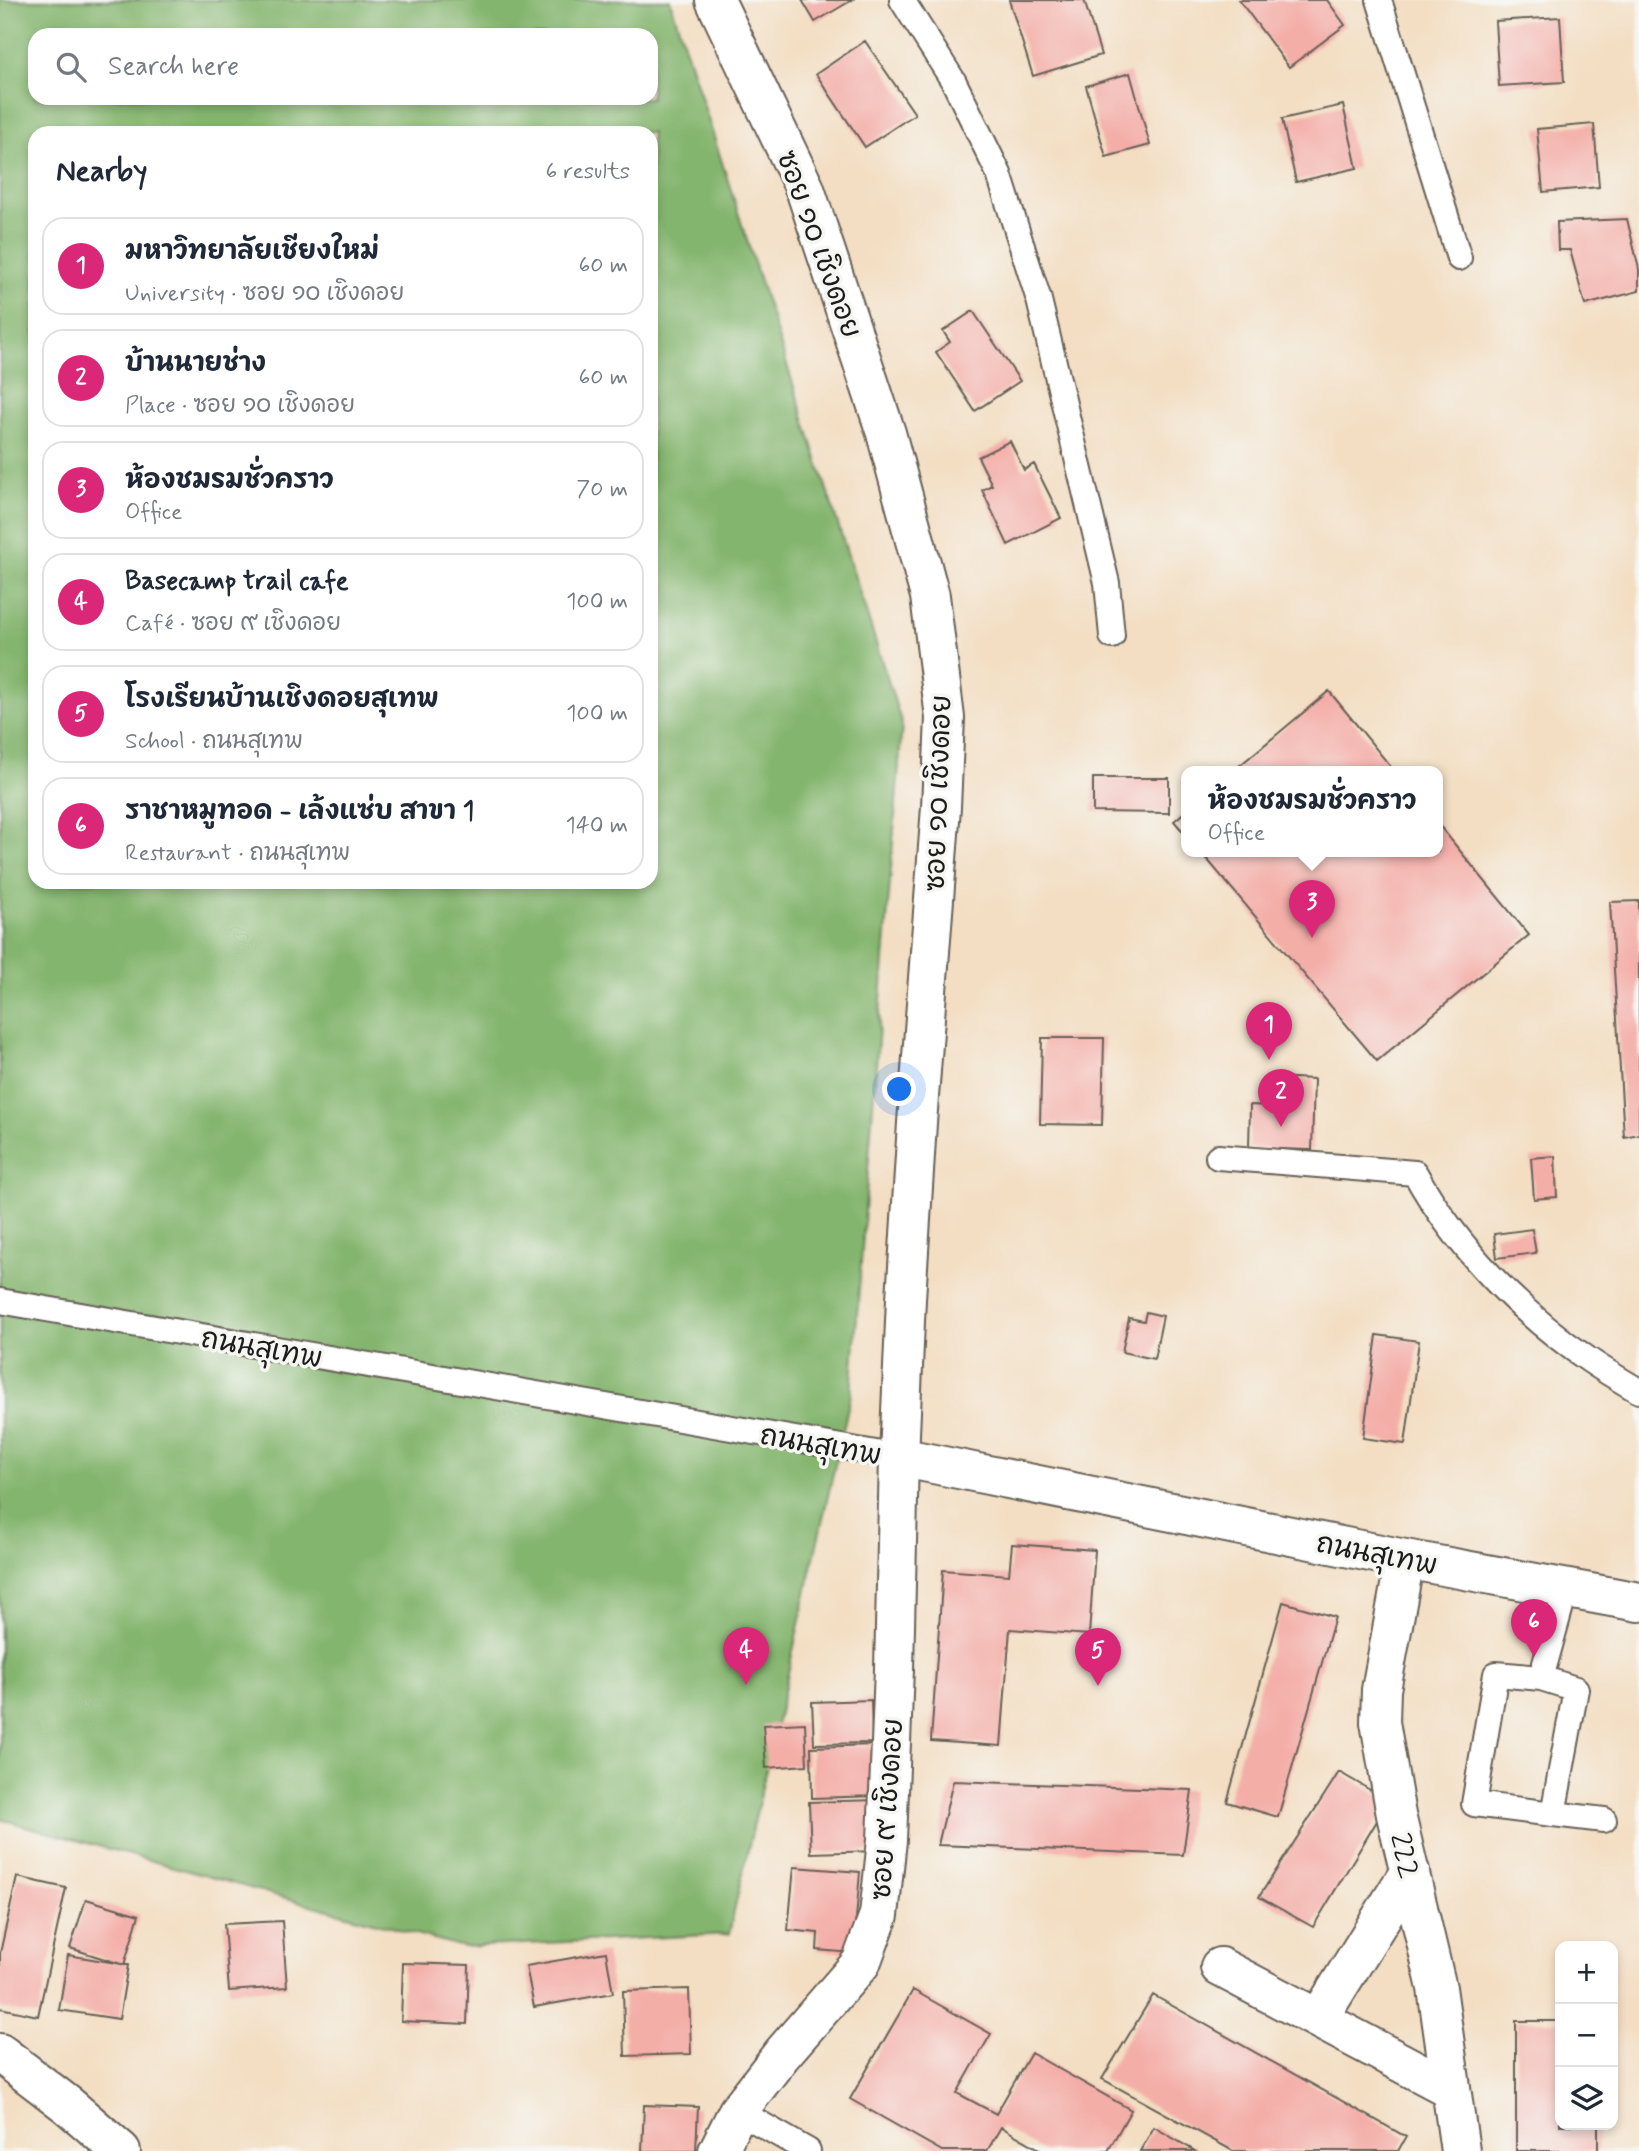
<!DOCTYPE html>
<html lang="en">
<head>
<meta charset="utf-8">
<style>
  body { margin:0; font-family:Mynerve,"Playpen Sans Thai",sans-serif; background:#f6f6f7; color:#1f2937 }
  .controls { position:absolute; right:21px; bottom:21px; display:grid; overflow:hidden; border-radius:14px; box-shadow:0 4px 10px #0003 }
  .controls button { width:63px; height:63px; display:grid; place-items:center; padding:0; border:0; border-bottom:2px solid #e0e1e3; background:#fff; color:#1f2937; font:35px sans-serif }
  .you { position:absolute; left:900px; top:1090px; width:24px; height:24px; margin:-18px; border:5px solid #fff; border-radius:50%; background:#1a73e8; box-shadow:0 0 0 10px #1a73e833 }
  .badge { display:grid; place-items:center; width:46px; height:46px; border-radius:50%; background:#db2777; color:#fff; font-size:23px; font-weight:700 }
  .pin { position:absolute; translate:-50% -58px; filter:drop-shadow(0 2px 4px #0008) }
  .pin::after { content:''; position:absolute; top:37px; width:24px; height:21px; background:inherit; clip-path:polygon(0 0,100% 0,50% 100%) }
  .popup { position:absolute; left:1181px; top:766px; width:262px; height:91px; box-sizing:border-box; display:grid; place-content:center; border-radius:14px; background:#fff; filter:drop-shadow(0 2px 5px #0005); font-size:23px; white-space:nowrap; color:#747a83 }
  .popup b { font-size:26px; color:#1f2937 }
  .popup::after { content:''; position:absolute; left:50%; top:100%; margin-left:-14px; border:14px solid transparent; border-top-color:#fff }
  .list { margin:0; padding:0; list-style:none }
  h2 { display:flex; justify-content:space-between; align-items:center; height:91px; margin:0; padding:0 28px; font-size:30px }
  h2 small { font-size:23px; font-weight:400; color:#747a83 }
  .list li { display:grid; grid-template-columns:46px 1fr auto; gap:21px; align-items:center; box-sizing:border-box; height:98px; margin:0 14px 14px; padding:0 14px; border:2px solid #e0e1e3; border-radius:21px }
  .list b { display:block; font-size:26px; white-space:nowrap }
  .list p { margin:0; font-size:23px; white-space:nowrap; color:#747a83 }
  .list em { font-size:23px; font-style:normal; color:#747a83 }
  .icon { flex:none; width:38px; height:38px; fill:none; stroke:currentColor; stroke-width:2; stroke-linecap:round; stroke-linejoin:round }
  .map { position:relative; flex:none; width:1639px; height:2151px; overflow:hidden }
  .search { position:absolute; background:#fff; box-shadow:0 4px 10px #0003; left:28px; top:28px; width:630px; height:77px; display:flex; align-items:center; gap:18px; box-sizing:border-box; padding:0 24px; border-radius:21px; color:#747a83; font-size:26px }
  .panel { position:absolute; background:#fff; box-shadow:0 4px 10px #0003; left:28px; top:126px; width:630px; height:763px; border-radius:21px }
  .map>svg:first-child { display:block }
</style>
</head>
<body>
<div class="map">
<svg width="1639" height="2151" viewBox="0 0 1639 2151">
  <rect width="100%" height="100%" fill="#f6f6f2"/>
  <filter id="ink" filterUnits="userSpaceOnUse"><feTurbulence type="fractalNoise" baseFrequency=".0143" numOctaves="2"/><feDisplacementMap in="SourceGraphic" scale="14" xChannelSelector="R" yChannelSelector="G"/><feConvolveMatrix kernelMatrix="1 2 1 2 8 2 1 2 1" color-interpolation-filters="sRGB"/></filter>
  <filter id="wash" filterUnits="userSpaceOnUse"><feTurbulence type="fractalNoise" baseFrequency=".00686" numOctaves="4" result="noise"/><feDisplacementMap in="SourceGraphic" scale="28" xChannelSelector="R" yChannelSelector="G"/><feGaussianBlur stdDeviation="1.57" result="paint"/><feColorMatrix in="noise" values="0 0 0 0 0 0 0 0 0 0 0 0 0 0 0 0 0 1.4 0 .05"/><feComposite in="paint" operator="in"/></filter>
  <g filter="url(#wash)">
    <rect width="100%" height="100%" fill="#f3dec3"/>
    <!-- forest -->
    <path fill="#84b56e" stroke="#506845" stroke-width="2" fill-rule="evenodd" d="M0,0H670L902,724L851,1394L729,1934L463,1947L0,1819ZM35,35H651V98H35ZM35,133H651V882H35Z"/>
    <g id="blocks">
      <!-- building -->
      <path fill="#f4aea8" d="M802,0H852L815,22Z
        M1009,0H1084L1101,55L1033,76Z
        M1239,0H1327L1345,25L1289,67Z
        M1560,17L1564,82L1499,86L1495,21Z
        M865,41L915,114L865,147L816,74Z
        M1130,73L1150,145L1106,157L1086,86Z
        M1343,105L1357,168L1296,182L1282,119Z
        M1594,124L1599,187L1543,192L1537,129Z
        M1627,219L1639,269V291L1585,305L1570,250H1558L1557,222Z
        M973,311L1020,381L975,411L936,352L950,342L943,331Z
        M1010,441L1024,470L1034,464L1061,518L1008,545L982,490L992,485L978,457Z
        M1329,691L1395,772H1232Z
        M1093,778H1169V813L1093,812Z
        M1186,811V835L1174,821Z
        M1438,824L1529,935L1377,1061L1201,852H1438Z
        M1639,901V1134L1624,1137L1610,902Z
        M1042,1038H1104L1102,1125L1040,1124Z
        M1271,1077L1314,1079L1312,1150L1249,1148L1250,1105L1271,1106Z
        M1555,1156L1557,1197L1534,1199L1531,1158Z
        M1532,1229L1536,1253L1497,1258L1494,1234Z
        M1146,1312L1163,1316L1154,1359L1122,1352L1129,1318L1144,1321Z
        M1377,1335L1419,1341L1405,1444L1363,1438Z
        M1012,1544L1095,1550L1089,1635L1010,1629L1001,1746L931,1741L943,1570L1009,1575Z
        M1283,1602L1335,1617L1278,1817L1227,1802Z
        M871,1700L872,1743L814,1744L812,1702Z
        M805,1723L807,1765L766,1768L763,1725Z
        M876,1745L878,1796L812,1798L811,1747Z
        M1339,1772L1389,1801L1313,1927L1259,1897Z
        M953,1781L1192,1790L1183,1855L938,1845Z
        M877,1800L879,1851L811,1853L809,1802Z
        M794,1867L860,1872L853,1953L817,1950L818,1933L788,1930Z
        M17,1877L66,1888L38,2016L0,2008V1953Z
        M86,1899L139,1915L124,1965L70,1948Z
        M282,1921L287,1987L229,1991L224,1924Z
        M606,1952L613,1993L534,2007L526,1966Z
        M68,1955L128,1965L119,2019L59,2010Z
        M403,1963L469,1965L467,2024L401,2021Z
        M689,1989L691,2054L625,2056L623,1991Z
        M913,1990L991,2034L957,2093L996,2114L1031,2053L1131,2110L1108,2151H1043L1001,2127L987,2151H942L850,2099Z
        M1153,1995L1406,2137L1398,2151H1233L1102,2079Z
        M1516,2021H1560V2125H1598V2151H1516Z
        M644,2105L698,2107L696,2151H642Z
        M1154,2127L1195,2151H1140Z"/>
    </g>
  </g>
  <g filter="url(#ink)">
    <use href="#blocks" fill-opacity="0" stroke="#676056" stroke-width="2"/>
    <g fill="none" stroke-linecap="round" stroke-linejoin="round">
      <defs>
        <path id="lane" d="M902,0L954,82L999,174L1039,300L1107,583L1112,636
          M1379,0L1459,258
          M1218,1157L1415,1173C1456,1247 1520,1313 1589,1360C1605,1371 1622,1381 1639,1391
          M0,1301L899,1457
          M1541,1678L1576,1689L1553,1814L1474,1804L1496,1674L1541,1678L1566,1588
          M1553,1814L1604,1820
          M738,2111L808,2151"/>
        <path id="street" d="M715,0L805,189L886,433L930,596L945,718L941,807L917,1123L906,1299L899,1457L894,1669L887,1840L879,1915L861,1963L782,2054L738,2111L718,2151
          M899,1457L1405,1559L1639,1602
          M1405,1559L1381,1690L1380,1722L1396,1815L1437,1988L1460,2151
          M1220,1967L1449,2088
          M1319,2018L1410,1871
          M0,2053L69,2106L121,2151"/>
      </defs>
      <!-- lane casing -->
      <use href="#lane" stroke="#676056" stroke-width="28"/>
      <!-- street casing -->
      <use href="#street" stroke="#676056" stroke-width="42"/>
      <!-- lane -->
      <use href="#lane" stroke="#fff" stroke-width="24"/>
      <!-- street -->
      <use href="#street" stroke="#fff" stroke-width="38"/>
    </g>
  </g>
  <g text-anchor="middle" stroke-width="7" stroke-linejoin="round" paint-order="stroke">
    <!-- street labels -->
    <g font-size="28" fill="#1c1c1c" stroke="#f6f6f2">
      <text transform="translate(820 244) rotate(70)" y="10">ซอย ๑๐ เชิงดอย</text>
      <text transform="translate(937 793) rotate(-88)" y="10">ซอย ๑๐ เชิงดอย</text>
      <text transform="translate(262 1347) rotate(10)" y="10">ถนนสุเทพ</text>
      <text transform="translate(821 1444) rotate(10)" y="10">ถนนสุเทพ</text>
      <text transform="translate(1377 1553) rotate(11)" y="10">ถนนสุเทพ</text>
      <text transform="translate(886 1809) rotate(-86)" y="10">ซอย ๙ เชิงดอย</text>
      <text transform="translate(1406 1855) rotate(76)" y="10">222</text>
    </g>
  </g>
</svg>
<div class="controls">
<button>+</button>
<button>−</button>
<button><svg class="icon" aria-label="layers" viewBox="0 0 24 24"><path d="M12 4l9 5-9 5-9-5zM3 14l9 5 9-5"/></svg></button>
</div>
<div class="you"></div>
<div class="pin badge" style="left:1269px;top:1060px">1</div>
<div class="pin badge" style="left:1281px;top:1127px">2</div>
<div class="pin badge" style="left:1312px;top:938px">3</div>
<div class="popup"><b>ห้องชมรมชั่วคราว</b>Office</div>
<div class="pin badge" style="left:746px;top:1685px">4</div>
<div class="pin badge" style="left:1098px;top:1686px">5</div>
<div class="pin badge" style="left:1534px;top:1657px">6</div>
<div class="search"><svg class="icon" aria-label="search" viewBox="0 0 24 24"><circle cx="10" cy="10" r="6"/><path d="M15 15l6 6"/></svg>Search here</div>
<section class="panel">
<h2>Nearby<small>6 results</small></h2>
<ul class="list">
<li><span class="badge">1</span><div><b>มหาวิทยาลัยเชียงใหม่</b><p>University · ซอย ๑๐ เชิงดอย</p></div><em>60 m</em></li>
<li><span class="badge">2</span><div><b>บ้านนายช่าง</b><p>Place · ซอย ๑๐ เชิงดอย</p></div><em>60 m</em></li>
<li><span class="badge">3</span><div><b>ห้องชมรมชั่วคราว</b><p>Office</p></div><em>70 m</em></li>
<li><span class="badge">4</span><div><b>Basecamp trail cafe</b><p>Café · ซอย ๙ เชิงดอย</p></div><em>100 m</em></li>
<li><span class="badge">5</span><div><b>โรงเรียนบ้านเชิงดอยสุเทพ</b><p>School · ถนนสุเทพ</p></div><em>100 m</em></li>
<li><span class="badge">6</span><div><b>ราชาหมูทอด - เล้งแซ่บ สาขา 1</b><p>Restaurant · ถนนสุเทพ</p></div><em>140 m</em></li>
</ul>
</section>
</div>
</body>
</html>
